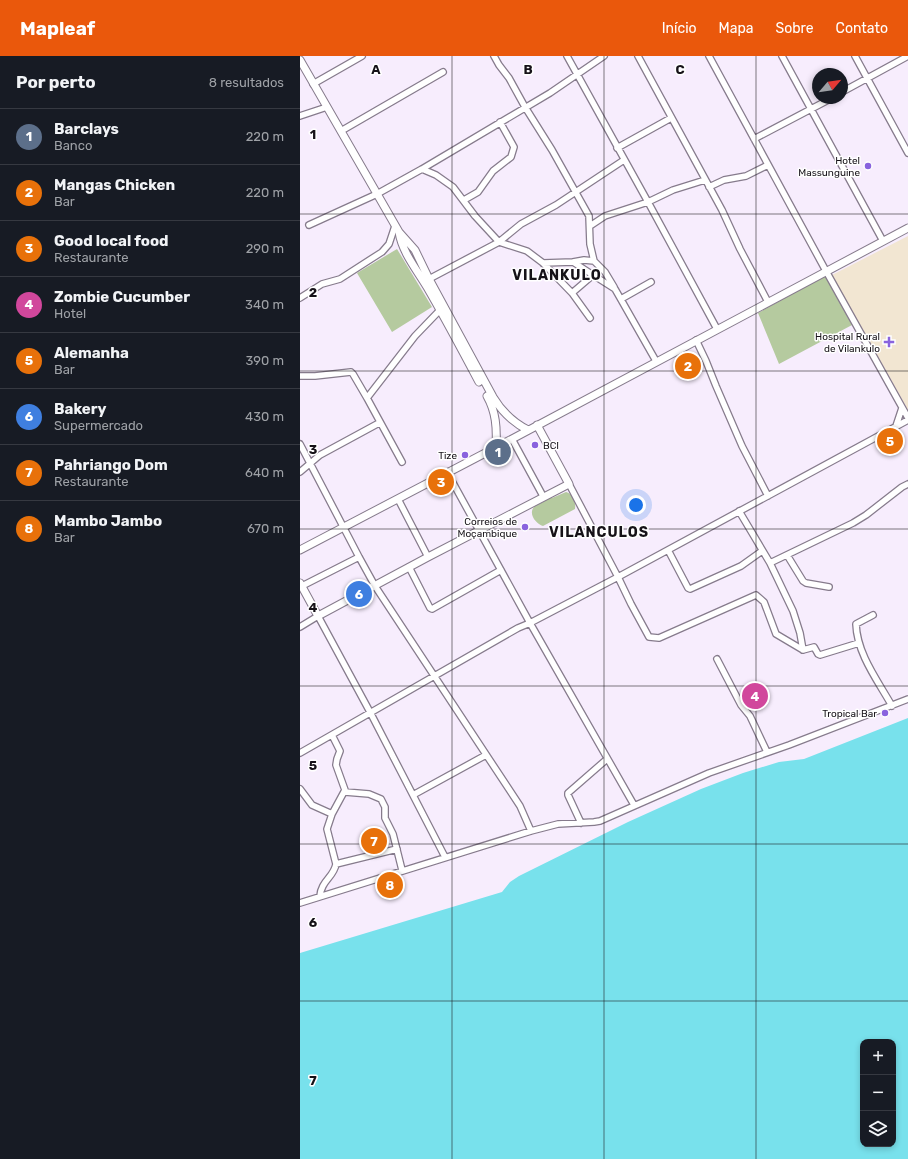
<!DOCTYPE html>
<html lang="pt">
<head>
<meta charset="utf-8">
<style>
  body { margin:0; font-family:Rubik,sans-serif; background:#242831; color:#f1f3f6 }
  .controls { position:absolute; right:12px; bottom:12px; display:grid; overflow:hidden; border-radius:8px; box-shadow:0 2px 6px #0003 }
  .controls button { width:36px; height:36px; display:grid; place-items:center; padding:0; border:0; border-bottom:1px solid #363941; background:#171b24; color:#f1f3f6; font:20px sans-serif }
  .compass { position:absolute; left:512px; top:12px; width:36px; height:36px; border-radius:50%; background:#171b24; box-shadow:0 2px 6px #0003; rotate:61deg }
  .you { position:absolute; left:336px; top:449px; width:14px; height:14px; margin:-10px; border:3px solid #fff; border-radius:50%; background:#1a73e8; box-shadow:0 0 0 6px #1a73e833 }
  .badge { display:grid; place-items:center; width:26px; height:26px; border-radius:50%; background:#ea580c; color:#fff; font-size:13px; font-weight:700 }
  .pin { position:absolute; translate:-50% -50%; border:2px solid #fff; box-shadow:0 1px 4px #0006 }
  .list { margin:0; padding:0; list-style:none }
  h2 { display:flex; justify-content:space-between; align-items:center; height:52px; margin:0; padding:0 16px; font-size:17px }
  h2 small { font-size:13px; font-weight:400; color:#9ea1a6 }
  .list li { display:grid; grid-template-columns:26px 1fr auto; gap:12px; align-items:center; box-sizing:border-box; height:56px; padding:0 16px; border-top:1px solid #363941 }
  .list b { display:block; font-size:15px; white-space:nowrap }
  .list p { margin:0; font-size:13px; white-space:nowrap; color:#9ea1a6 }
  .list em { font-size:13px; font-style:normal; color:#9ea1a6 }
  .icon { flex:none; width:22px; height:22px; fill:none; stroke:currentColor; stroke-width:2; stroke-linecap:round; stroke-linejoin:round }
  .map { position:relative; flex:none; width:608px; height:1103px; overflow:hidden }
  header { display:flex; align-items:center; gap:24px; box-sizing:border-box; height:56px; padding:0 20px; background:#ea580c; color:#fff }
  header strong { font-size:19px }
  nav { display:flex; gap:22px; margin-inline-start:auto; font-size:14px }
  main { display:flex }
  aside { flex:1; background:#171b24 }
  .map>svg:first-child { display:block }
</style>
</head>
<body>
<header>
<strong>Mapleaf</strong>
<nav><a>Início</a><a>Mapa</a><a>Sobre</a><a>Contato</a></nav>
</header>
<main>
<aside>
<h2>Por perto<small>8 resultados</small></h2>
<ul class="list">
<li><span class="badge" style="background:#5c6f8a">1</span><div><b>Barclays</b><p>Banco</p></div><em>220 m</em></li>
<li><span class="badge" style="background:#e8710a">2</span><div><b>Mangas Chicken</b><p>Bar</p></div><em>220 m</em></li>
<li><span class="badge" style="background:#e8710a">3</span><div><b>Good local food</b><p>Restaurante</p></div><em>290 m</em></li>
<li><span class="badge" style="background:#d1479c">4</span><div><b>Zombie Cucumber</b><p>Hotel</p></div><em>340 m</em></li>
<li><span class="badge" style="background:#e8710a">5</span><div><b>Alemanha</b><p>Bar</p></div><em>390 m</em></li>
<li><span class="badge" style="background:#3f7fe0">6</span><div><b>Bakery</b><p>Supermercado</p></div><em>430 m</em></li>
<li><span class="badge" style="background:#e8710a">7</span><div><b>Pahriango Dom</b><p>Restaurante</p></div><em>640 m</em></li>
<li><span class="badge" style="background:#e8710a">8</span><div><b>Mambo Jambo</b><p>Bar</p></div><em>670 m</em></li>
</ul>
</aside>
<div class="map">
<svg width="608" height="1103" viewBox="0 0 608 1103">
  <rect width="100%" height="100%" fill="#f7edfd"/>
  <!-- medical -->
  <path fill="#f2e6d2" d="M608,180V354L532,219Z"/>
  <!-- green -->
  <path fill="#b5ca9f" d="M97,193L132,251L92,276L57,217Z
    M525,220L552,269L479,308L458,257Z
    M266,436C273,438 276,446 275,453L243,470C236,468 228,458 234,451C236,449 241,447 243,446L244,444L250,441L252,442Z"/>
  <!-- water -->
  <path fill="#78e1ec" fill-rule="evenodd" d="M608,662V1103H0V897L202,836L210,826L219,820L328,766L401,733L443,717L479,706L504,703ZM563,986H593V1088H563Z"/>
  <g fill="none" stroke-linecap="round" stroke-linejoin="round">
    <defs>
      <path id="minor" d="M194,0L199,9L209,22L225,51L252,94L289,160L290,188L294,205L305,216L314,231
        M267,0L348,146L417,273
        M338,0L422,154L440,193L468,246
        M409,0L526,215L608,362
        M482,0L583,185
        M555,0L608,97
        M13,28L62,0
        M542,36L608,0
        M0,60L27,51
        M41,75L143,16
        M454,83L532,42
        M317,92L371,62
        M324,104L256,149L221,168L199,186L227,195L243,207L272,237L293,219L315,233L356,305
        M122,113L136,119L153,131L175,160L199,186L129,223
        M409,131L424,124L446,120L468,109
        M164,144L178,136L193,115L211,101L214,91L200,66
        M9,169L77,138L122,113L250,37L304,0
        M290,170L305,160L348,146L373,134L405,124
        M273,206L284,204L294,205
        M243,207L273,206L293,219
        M272,237L290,262
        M0,242L22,228L40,223L82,196L89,188L95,170
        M321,243L351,226
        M396,284L406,305L416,330L442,390L468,440
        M0,320H15L51,316L53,318L67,342
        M596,370L602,352
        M212,383L243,440
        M0,388L59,501L75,530L220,750L231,775
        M102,406L67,342L115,280L140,254
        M0,416L20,399L79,367
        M147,416L230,567L334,749
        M269,428L318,521L331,548L349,581L359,582L456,539L464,546L476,578L503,594L514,591L518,598L520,599L559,587
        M98,443L128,501
        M439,455L470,507L493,555L500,577L503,594
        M368,494L388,532L390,533L441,510L462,495
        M487,499L503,525L506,527L529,531
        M470,507L553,467L566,459L602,431L608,428
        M109,511L130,552L132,553L201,514
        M2,530L59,501
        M573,559L556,568C557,598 578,625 592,650
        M0,571L18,560L70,656L145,801
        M417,603L441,649L450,660L467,696
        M0,697L218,572L230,567L318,521L608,364
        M0,733L12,749L32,758
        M45,736L69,738L81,743L85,751V762L93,778L102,814
        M113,739L186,699
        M281,767L268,739V737L307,703
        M36,808L97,793
        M20,840C21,825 34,821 36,808L27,773L32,758L45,734L36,709L37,703L40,695L32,679
        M0,847L231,775L258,768L294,766L300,765L409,717L489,689L608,643"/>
      <path id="major" d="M0,4L99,176L115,194L129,223L193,341C202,356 212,366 228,374
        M99,176C102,196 117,214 127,231C145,262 162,294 179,326
        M187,340C196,356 197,372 196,390
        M0,494L212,383L608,172
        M0,527L18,560L128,501L269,428L237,369"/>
    </defs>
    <!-- minor casing -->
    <use href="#minor" stroke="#867b8c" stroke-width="8"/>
    <!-- major casing -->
    <use href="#major" stroke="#867b8c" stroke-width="9"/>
    <!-- minor -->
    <use href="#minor" stroke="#fff" stroke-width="5.5"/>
    <!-- major -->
    <use href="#major" stroke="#fff" stroke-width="7"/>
  </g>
  <!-- grid -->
  <path fill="none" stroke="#161218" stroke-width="1" stroke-opacity="0.55" d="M152,0V1103M304,0V1103M456,0V1103M0,158H608M0,315H608M0,473H608M0,630H608M0,788H608M0,945H608"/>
  <!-- markers -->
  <g fill="#8963de" stroke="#fff" stroke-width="1.5">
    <circle cx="568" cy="110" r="4"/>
    <path d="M587 280h4v4h4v4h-4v4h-4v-4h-4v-4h4z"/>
    <circle cx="235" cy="389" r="4"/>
    <circle cx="165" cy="399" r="4"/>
    <circle cx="225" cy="471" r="4"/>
    <circle cx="585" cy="657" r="4"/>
  </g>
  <g text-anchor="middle" stroke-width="3" stroke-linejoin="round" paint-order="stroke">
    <!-- poi labels -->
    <g font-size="10" fill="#161218" stroke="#fff" text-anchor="end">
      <text x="560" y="108">Hotel<tspan x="560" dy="12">Massunguine</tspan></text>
      <text x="580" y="284">Hospital Rural<tspan x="580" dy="12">de Vilankulo</tspan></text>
      <text x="243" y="393" text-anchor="start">BCI</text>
      <text x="157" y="403">Tize</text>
      <text x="217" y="469">Correios de<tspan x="217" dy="12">Moçambique</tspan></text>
      <text x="577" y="661">Tropical Bar</text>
    </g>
    <!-- district labels -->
    <g font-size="14" font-weight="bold" letter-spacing="1" fill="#161218" stroke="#fff">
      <text x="257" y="224">VILANKULO</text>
      <text x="299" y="481">VILANCULOS</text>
    </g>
  </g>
  <g font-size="13" text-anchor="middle" font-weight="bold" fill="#161218" stroke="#fff" stroke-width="3" stroke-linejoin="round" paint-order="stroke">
    <text x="76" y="18">A</text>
    <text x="228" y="18">B</text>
    <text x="380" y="18">C</text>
    <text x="13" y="83">1</text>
    <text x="13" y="241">2</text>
    <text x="13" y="398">3</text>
    <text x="13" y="556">4</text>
    <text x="13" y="714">5</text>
    <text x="13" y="871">6</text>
    <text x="13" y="1029">7</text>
  </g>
</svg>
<div class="controls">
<button>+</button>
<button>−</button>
<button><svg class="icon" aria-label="layers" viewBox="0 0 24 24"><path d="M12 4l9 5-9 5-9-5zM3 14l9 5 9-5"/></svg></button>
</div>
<svg class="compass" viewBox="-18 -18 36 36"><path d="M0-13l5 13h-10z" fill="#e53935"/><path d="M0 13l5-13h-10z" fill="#9ea1a6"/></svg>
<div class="you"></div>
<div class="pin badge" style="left:198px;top:396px;background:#5c6f8a">1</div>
<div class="pin badge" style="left:388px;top:310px;background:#e8710a">2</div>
<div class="pin badge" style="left:141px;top:426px;background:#e8710a">3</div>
<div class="pin badge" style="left:455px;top:640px;background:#d1479c">4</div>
<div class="pin badge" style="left:590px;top:385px;background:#e8710a">5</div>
<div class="pin badge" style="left:59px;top:538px;background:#3f7fe0">6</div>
<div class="pin badge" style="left:74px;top:785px;background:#e8710a">7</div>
<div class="pin badge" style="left:90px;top:829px;background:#e8710a">8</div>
</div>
</main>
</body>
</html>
